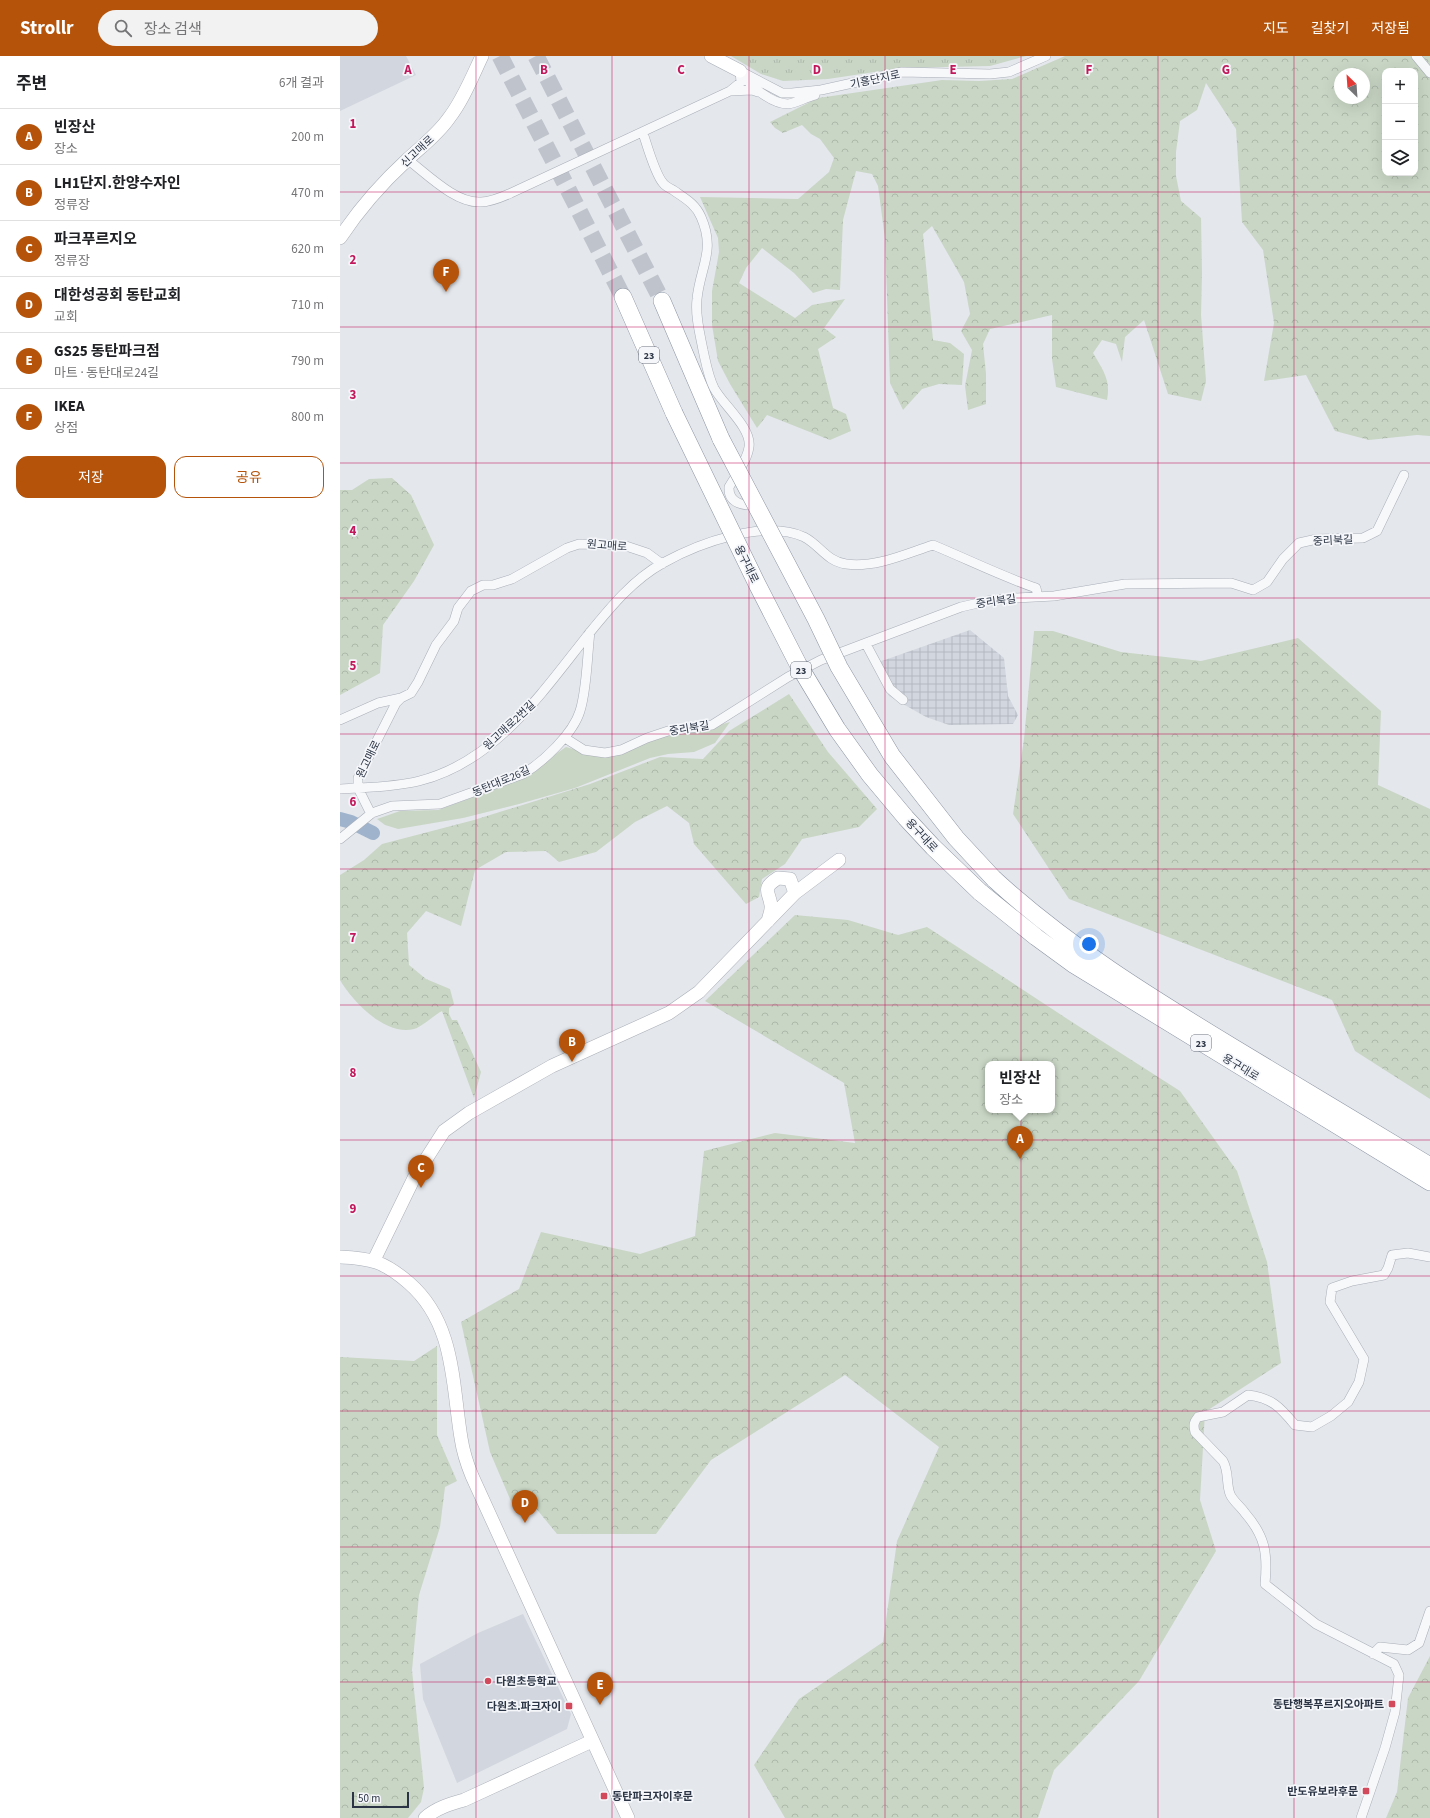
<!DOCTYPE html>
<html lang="ko">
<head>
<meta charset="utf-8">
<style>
  body { margin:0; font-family:"Source Sans 3","Noto Sans KR",sans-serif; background:#f2f2f2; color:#202124 }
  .controls { position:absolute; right:12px; top:12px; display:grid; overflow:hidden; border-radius:8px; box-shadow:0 4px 16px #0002 }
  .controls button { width:36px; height:36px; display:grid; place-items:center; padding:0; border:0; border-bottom:1px solid #e0e0e0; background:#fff; color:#202124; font:20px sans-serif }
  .compass { position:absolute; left:994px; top:12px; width:36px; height:36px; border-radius:50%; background:#fff; box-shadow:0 4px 16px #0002; rotate:335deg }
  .scale { position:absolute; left:12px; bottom:10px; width:57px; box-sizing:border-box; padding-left:4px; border:2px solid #2b3445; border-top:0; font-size:11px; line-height:14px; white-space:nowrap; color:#2b3445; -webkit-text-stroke:3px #f4f6f9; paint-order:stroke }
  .you { position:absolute; left:749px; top:888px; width:14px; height:14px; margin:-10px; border:3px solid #fff; border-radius:50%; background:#1a73e8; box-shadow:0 0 0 6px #1a73e833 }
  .badge { display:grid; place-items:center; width:26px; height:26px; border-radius:50%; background:#b45309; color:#fff; font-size:13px; font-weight:700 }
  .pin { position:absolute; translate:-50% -33px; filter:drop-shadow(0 1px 2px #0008) }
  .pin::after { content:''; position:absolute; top:21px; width:14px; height:12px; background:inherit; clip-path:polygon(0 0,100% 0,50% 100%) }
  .popup { position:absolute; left:645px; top:1005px; width:70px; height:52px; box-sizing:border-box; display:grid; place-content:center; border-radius:8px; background:#fff; filter:drop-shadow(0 1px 3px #0005); font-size:13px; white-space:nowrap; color:#757577 }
  .popup b { font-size:15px; color:#202124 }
  .popup::after { content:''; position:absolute; left:50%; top:100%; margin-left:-8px; border:8px solid transparent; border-top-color:#fff }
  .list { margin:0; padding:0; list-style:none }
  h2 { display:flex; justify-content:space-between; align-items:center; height:52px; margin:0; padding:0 16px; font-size:17px }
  h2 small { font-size:13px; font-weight:400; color:#757577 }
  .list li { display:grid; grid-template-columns:26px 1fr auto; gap:12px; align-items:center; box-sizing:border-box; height:56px; padding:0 16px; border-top:1px solid #e0e0e0 }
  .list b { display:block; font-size:15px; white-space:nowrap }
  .list p { margin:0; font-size:13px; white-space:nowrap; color:#757577 }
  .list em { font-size:13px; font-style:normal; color:#757577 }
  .actions { display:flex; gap:8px; padding:12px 16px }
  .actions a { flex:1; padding:9px 0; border:1px solid #b45309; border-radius:12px; text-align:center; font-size:14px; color:#b45309 }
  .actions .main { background:#b45309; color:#fff }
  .icon { flex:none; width:22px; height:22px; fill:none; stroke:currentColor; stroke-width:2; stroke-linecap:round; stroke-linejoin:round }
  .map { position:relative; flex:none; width:1090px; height:1762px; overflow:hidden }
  header { display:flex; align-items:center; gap:24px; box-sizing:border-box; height:56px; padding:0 20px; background:#b45309; color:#fff }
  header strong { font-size:19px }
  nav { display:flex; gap:22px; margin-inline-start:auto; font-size:14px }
  .search { width:280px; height:36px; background:#f2f2f2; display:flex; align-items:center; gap:10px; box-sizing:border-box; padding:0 14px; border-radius:22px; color:#757577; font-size:15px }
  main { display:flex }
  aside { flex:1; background:#fff }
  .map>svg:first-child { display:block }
</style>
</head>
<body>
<header>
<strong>Strollr</strong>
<div class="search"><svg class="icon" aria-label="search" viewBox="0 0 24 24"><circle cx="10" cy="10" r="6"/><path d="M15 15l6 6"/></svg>장소 검색</div>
<nav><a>지도</a><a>길찾기</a><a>저장됨</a></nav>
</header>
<main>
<aside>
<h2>주변<small>6개 결과</small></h2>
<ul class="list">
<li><span class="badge">A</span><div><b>빈장산</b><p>장소</p></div><em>200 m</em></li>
<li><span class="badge">B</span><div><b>LH1단지.한양수자인</b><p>정류장</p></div><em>470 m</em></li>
<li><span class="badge">C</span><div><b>파크푸르지오</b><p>정류장</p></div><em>620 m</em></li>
<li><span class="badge">D</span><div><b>대한성공회 동탄교회</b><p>교회</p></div><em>710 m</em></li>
<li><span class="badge">E</span><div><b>GS25 동탄파크점</b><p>마트 · 동탄대로24길</p></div><em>790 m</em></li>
<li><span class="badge">F</span><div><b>IKEA</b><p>상점</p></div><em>800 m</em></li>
</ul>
<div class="actions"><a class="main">저장</a><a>공유</a></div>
</aside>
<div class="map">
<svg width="1090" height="1762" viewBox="0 0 1090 1762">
  <defs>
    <pattern id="industrial-grid" width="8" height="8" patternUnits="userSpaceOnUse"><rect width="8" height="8" fill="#d2d6de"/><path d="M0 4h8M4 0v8" fill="none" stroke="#b4b8c0"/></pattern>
    <pattern id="grass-tufts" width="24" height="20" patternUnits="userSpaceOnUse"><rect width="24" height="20" fill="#c9d6c5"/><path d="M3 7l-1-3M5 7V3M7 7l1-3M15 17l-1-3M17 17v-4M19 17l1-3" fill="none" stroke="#adb8ab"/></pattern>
    <pattern id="forest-crowns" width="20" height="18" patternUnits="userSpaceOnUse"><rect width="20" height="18" fill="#c9d6c5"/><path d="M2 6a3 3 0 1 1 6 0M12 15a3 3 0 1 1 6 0" fill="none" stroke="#adb8ab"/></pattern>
  </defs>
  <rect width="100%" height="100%" fill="#e4e7ec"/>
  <!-- built -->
  <path fill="#d2d6de" d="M0,0H66L76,19L0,55Z
    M183,1558L231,1658L227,1673L117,1727L83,1643L80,1608L138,1577Z"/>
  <!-- industrial -->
  <path fill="url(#industrial-grid)" d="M630,574L664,602L668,640L678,659L673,668L609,669L586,661L549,640L539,606Z"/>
  <!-- grass -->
  <path fill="url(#grass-tufts)" d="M391,0H686L650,10L561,12L488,23L443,25L421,18Z"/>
  <!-- forest -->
  <path fill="url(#forest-crowns)" fill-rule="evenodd" d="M725,0H1090V380L1077,379L1029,384L995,375L966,319L924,325L934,267L923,194L902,166L896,73L866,27L857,54L840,65L836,96V120L841,145L861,162L862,218L861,259L866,325L861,345L828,338L804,264L785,281L782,306L776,288L762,284L753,297C763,314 771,324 767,344L716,331L712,303V259L650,273L643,288L646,318V348L628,354L625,330L632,294L621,275L630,258L624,226L592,170L583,178L593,284L610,287L624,298L622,329L599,328L582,333L563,354L550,327L545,183L538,130L532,118L516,115L503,164L500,234L486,233L473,237L454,217L422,192L406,212L399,227L455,262L472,249L505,243L484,272L496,281L478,293L493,352L506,358L511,375L490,384L427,359L417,372L390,328L378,305L372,269V235L379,196L378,182L360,141L458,143L489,116L494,102L480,83L471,78L462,69L443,77L435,72L430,66L478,42L602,24L639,25L672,23ZM1045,15H1075V117H1045ZM1000,18H1024V42H1000Z
    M52,422L71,439L94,489L74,525L43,569L40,617L0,639V434H12L29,423Z
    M694,575H713L781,596L861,605L958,582L1041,655L1038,729L1090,753V1043L1015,995L992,944L729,843L673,758L684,683Z
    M449,638L488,696L537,753L519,771L462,783L445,808L422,823L419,841L406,848L354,788L349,767L327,750L295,766L256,796L219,806L206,795L166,796L135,814L121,870L86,855L67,877L69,909L86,923L110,933L114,948L109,952V958L112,964H117L141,1016L134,1042L102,955C94,959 82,971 74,973C45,980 13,946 0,924V819L24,804L42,788L134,764L250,728L320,701L363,703L389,675Z
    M455,859L508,864L558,879L587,871L732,966L840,1035L897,1115L927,1206L941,1307L865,1356L860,1444L876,1495L799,1625L714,1714L698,1762H445L414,1709L459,1643L543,1586L557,1485L599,1391L505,1319L371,1404L316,1478H217L190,1445L173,1450L150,1396L121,1266L179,1233L201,1176L300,1198L355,1180L364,1095L435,1077L515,1087L504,1027L365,945ZM648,1008H712V1054H648Z
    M97,1290V1379L117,1425L105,1431L100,1471L79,1539L72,1614L84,1732L81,1746L68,1762H0V1301L74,1305Z
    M1090,1600V1762H1046L1057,1736L1068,1642Z"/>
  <!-- park -->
  <path fill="#c9d6c5" d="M390,666L375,687L354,696L328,698L310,702L235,732L179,748L123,762L58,773L45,769L37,763L60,755L98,754L175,726L226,691L240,695L269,700L321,680L358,675Z"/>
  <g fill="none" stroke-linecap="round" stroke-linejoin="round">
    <!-- river -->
    <path stroke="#9fb4cc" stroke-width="14" d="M0,763L11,766L33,777"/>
    <!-- highway-tunnel -->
    <path stroke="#bfc3cb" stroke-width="17" stroke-dasharray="17 8" stroke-linecap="butt" d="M160,0L283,241
      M196,0L322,245"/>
    <defs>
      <path id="street" d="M1076,0L1090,17
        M400,15L442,37H452L481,34L562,16L650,18L669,16L706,0
        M402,18C410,30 432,48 448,48C457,47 466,41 475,39
        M390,35L412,34L418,36
        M303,77C307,89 315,118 323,127C325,130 329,132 333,134C344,142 355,147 361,161C376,195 360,211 357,243C355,260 360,278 363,294C366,307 368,320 374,332C383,349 412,372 409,391C407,405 396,419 389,431C388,449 406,450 419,449
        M67,103C87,118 116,148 141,146C151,146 162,141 171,137L390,35L401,26L400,15
        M526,588L550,633L563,644
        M0,664L38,647L61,642
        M225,682L244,694L265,697L281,694L307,682L328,675L372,669L448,621L481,604L621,551L647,545L674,542L714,540L785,528L891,527L913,534L927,526L943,503L959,487L977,483L1023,482L1037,475L1064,419
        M0,733L18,732V722L56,647L61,642L71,637L78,626L96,589L114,565L118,552L131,535L143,529H153L172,523L227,492L239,488L283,489L307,497L322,508
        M31,758L18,732C38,731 59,730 79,725C155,706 201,638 247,580C269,553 292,524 323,507C359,487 424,463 464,481C480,489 486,505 506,508C536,512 565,498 593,489C627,503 661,520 696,532L698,541
        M0,783L32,757L52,750L100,748L183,718C203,706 233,678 240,655C247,633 247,601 250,576
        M1033,1598L1040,1591L1068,1594L1079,1587L1090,1555
        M1021,1762L1045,1692L1055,1656L1059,1619L1054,1608L976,1568L925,1528C928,1497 925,1480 905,1457C901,1451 892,1444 890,1438C886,1427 889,1415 883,1405L855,1376C853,1369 854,1366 858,1361L883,1356L908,1339C932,1342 940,1351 955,1369L972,1371L991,1360L1008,1346L1019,1326L1024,1303L990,1246L992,1232L1012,1225L1044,1219L1048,1212L1052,1199L1068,1197L1090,1201"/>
      <path id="secondary" d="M371,0L400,15
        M0,182C19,153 43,126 68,103C82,90 98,78 109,62C123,44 132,21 142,0
        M428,865C429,860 432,854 431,849C429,835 421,833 438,822L450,823L455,837
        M0,1201C31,1202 45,1206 69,1227C115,1267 112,1327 121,1382C123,1395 127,1408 132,1420L288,1762
        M34,1204L74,1122L104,1075L129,1057L212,1010L329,957L359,936L455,837L499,804
        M85,1762C96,1752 110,1748 124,1744L252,1685"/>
      <path id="highway" d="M283,241L334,357
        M322,245L381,383
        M654,823C727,890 810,941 894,992C959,1031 1025,1071 1090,1110
        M640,836L696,881L733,908L1090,1126"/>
    </defs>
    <!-- street casing -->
    <use href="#street" stroke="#a9aeb7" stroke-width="10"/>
    <!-- secondary casing -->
    <use href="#secondary" stroke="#a9aeb7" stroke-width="14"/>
    <!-- highway casing -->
    <use href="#highway" stroke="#8b94a3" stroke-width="18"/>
    <!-- street -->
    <use href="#street" stroke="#f7f8fa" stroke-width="9"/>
    <!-- secondary -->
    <use href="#secondary" stroke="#fff" stroke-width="13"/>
    <!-- highway -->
    <use href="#highway" stroke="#fff" stroke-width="17"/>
    <defs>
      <path id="highway-bridge" d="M334,357L417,528L458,608L497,673L530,719L566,762L593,791L640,836
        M381,383L476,563L499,611L552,700L616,782L654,823"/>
    </defs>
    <!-- highway-bridge casing -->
    <use href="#highway-bridge" stroke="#8b94a3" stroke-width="18" stroke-linecap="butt"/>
    <!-- highway-bridge -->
    <use href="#highway-bridge" stroke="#fff" stroke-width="17"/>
  </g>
  <!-- grid -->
  <path fill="none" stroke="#c2185b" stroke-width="1" stroke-opacity="0.55" d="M136,0V1762M272,0V1762M409,0V1762M545,0V1762M681,0V1762M818,0V1762M954,0V1762M0,136H1090M0,271H1090M0,407H1090M0,542H1090M0,678H1090M0,813H1090M0,949H1090M0,1084H1090M0,1220H1090M0,1355H1090M0,1491H1090M0,1626H1090"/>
  <!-- markers -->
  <g fill="#d1495b" stroke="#f4f6f9" stroke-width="1.5">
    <circle cx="148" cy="1625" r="4"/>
    <rect x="1048" y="1644" width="8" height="8" rx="2"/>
    <rect x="225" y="1646" width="8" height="8" rx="2"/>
    <rect x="1022" y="1731" width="8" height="8" rx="2"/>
    <rect x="260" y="1736" width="8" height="8" rx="2"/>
  </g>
  <g text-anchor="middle" stroke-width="3.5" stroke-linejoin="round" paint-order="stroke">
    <!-- shield labels -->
    <g fill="#f4f6f9" stroke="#676e7b" stroke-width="1">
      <rect x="299" y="291" width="20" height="16" rx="3"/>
      <rect x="451" y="606" width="20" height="16" rx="3"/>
      <rect x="851" y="979" width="20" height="16" rx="3"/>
    </g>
    <g font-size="10" font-weight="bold" fill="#2b3445">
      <text x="309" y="303">23</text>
      <text x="461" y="618">23</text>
      <text x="861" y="991">23</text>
    </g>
    <!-- street labels -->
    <g font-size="11" fill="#2b3445" stroke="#f4f6f9">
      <text transform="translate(535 23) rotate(-12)" y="4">기흥단지로</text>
      <text transform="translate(77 95) rotate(-43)" y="4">신고매로</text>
      <text transform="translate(993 484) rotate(-3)" y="4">중리북길</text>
      <text transform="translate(267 489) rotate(4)" y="4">원고매로</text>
      <text transform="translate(407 508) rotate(64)" y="4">용구대로</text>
      <text transform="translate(656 545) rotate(-8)" y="4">중리북길</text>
      <text transform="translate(169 669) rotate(-43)" y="4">원고매로2번길</text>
      <text transform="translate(349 672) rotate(-9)" y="4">중리북길</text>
      <text transform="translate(28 703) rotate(-64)" y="4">원고매로</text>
      <text transform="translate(161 725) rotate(-23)" y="4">동탄대로26길</text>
      <text transform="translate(582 779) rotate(47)" y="4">용구대로</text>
      <text transform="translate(901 1011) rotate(31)" y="4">용구대로</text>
    </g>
    <!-- poi labels -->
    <g font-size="11" font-weight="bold" fill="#2b3445" stroke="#f4f6f9" text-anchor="end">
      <text x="156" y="1629" text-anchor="start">다원초등학교</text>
      <text x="1044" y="1652">동탄행복푸르지오아파트</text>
      <text x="221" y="1654">다원초.파크자이</text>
      <text x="1018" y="1739">반도유보라후문</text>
      <text x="272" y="1744" text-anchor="start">동탄파크자이후문</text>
    </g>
  </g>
  <g font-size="13" text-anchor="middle" font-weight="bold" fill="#c2185b" stroke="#f4f6f9" stroke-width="3.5" stroke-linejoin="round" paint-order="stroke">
    <text x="68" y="18">A</text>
    <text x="204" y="18">B</text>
    <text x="341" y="18">C</text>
    <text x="477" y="18">D</text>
    <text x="613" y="18">E</text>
    <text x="749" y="18">F</text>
    <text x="886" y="18">G</text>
    <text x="13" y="72">1</text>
    <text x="13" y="208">2</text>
    <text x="13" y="343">3</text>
    <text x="13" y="479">4</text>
    <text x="13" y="614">5</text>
    <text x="13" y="750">6</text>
    <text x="13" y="886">7</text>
    <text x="13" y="1021">8</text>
    <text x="13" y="1157">9</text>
  </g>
</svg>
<div class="controls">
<button>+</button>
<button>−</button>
<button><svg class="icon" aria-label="layers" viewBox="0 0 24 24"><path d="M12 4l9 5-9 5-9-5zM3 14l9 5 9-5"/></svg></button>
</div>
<svg class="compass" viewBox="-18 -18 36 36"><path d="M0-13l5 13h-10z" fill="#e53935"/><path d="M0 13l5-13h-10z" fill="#757577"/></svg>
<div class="scale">50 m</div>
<div class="you"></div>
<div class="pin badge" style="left:680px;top:1103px">A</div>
<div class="popup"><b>빈장산</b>장소</div>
<div class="pin badge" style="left:232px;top:1006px">B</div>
<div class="pin badge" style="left:81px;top:1132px">C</div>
<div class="pin badge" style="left:185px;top:1467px">D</div>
<div class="pin badge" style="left:260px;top:1649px">E</div>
<div class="pin badge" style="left:106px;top:236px">F</div>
</div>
</main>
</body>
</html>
